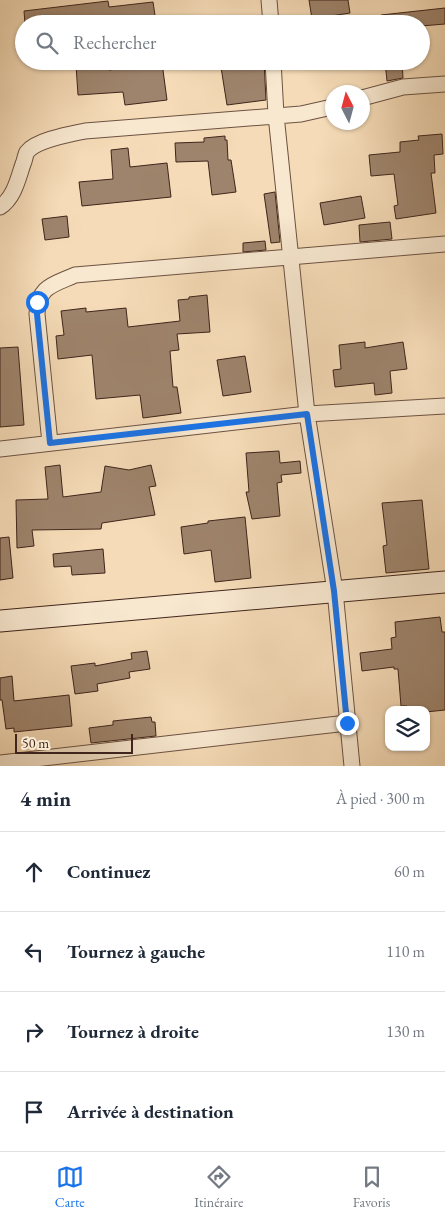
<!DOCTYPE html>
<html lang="fr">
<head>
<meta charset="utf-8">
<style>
  body { margin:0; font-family:"EB Garamond",serif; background:#f6f6f7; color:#1f2937 }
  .controls { position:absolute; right:15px; bottom:15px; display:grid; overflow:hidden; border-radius:10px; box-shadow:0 1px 4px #0004 }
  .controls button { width:45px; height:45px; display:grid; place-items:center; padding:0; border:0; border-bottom:1px solid #e0e1e3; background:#fff; color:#1f2937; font:25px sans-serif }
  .compass { position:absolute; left:325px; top:85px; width:45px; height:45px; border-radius:50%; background:#fff; box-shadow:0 1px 4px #0004; rotate:354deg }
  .scale { position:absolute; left:15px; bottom:12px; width:118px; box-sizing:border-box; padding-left:5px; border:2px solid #3f251b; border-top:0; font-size:14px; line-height:18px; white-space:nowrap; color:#3f251b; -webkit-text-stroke:4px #f8e8d0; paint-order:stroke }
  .stop { position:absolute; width:15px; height:15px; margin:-11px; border:4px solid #1a73e8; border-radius:50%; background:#fff }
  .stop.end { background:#1a73e8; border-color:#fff; box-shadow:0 1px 5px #0008 }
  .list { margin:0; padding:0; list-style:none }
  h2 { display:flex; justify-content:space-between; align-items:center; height:65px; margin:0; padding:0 20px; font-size:21px }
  h2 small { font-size:16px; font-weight:400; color:#747a83 }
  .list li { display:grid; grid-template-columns:32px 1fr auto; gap:15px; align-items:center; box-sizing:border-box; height:80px; padding:0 20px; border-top:1px solid #e0e1e3 }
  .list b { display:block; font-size:19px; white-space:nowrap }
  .list em { font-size:16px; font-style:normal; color:#747a83 }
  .icon { flex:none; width:28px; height:28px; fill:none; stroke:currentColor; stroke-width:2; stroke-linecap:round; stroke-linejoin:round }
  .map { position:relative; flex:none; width:445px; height:766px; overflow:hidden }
  .search { position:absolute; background:#fff; box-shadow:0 1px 4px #0004; left:15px; right:15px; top:15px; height:55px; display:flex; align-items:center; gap:12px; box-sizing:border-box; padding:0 18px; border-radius:28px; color:#747a83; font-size:19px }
  .sheet { height:385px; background:#fff }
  nav { display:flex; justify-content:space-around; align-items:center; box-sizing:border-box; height:70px; border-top:1px solid #e0e1e3; background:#fff; font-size:14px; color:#747a83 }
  nav a { display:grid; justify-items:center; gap:2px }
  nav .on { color:#1a73e8 }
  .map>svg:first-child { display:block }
</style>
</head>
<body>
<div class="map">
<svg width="445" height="766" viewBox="0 0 445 766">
  <rect width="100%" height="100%" fill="#f5dbb7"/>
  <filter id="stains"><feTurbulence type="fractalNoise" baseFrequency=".004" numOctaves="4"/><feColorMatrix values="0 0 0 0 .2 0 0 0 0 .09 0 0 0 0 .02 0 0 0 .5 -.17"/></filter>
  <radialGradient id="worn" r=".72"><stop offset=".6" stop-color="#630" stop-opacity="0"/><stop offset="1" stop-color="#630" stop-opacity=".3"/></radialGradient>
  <!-- building -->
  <path fill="#9e846c" stroke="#3f251b" d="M309,0H348L350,13L312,19Z
    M108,1L109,7L153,2L156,22L142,24H25L24,11Z
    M445,8V24L421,26V24H381V15Z
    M220,61H264L266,100L227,105Z
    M385,61H402L403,78L387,81Z
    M109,63V70L162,63L167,100L125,105L123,92L78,95L76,65Z
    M442,134L443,154L434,155L435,173H431L436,213L396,219L394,206L398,205L394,174L371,176L369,155L400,152V142L419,140L418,136Z
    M225,136V140H227L228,160H231L236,192L212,195L208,161L176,162L175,143L204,142V138Z
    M128,148L130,167L167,163L171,197L82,206L79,182L113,179L111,150Z
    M275,192L280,242L271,243L264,194Z
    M361,196L365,218L324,225L320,203Z
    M67,216L69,237L45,240L42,219Z
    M390,222L392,239L360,242L359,225Z
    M265,241L266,250L243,252V243Z
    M207,295L210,332L177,334L179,350L170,351L173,387H177L181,413L143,418L140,395L96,399L92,355L58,359L56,336L64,335L61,311L86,308V312L126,308L128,327L180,321L178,300L189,299V297Z
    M365,342V348L403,342L407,369L390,371L392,393L375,395L374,383L335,387L333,370L341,369L339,345Z
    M18,347L24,425L0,427V348Z
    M245,356L251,392L223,396L217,360Z
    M279,451L280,463L300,461L301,473L281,475L282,482L277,483L280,516L252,519L246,492H249L246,453Z
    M60,465L63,497L101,492L105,466L129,470L151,465L156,486L149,487L155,515L102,523L101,529L32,530L34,546L17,548L16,500L48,499L45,467Z
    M422,500L429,569L386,573L383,546L387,545L382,503Z
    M245,517L251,578L215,582L211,550L184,554L181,527L208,523V521Z
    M9,537L13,578L0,580V538Z
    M103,549L105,573L72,575L71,566L54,567L53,554Z
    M440,617L442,632H445V710L426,712V710H407V706H401L398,669H394V667L362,671L360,653L392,649L391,638L396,637L395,622Z
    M147,651L150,669L129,672L130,678L97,684L98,691L75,694L71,666L95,663V666L132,659L131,653Z
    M12,676L14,701L69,695L72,726L14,732V728L6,729L2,700H0V678Z
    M151,717L152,722H155L156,736L91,743L89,728L113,725V721Z"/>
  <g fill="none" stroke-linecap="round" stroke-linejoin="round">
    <defs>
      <path id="minor" d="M269,0L271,24
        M273,61L276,115L307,414L335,591L352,766
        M362,98L403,87L445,84
        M0,207C14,198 18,179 23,164C25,160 25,155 27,152C36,140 71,134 85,131L301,114L332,107
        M50,443L37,314C38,286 53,285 75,275L445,244
        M0,449L307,414L445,406
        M0,763L347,723"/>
      <path id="secondary" d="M0,621L445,582"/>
    </defs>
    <!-- minor casing -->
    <use href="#minor" stroke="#6c5242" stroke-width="17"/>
    <!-- secondary casing -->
    <use href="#secondary" stroke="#3f251b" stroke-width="23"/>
    <!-- minor -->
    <use href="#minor" stroke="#f8e8d0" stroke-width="15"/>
    <!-- secondary -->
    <use href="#secondary" stroke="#f8e8d0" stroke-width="21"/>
  </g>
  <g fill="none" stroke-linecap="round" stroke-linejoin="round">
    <!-- route -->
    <path stroke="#1a73e8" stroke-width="6" d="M37,302V314L50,443L307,414L334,591L347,723"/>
  </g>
  <rect width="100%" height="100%" filter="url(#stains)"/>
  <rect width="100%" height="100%" fill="url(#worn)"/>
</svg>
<div class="controls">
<button><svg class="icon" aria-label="layers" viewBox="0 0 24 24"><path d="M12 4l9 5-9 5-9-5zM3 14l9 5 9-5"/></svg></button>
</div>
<svg class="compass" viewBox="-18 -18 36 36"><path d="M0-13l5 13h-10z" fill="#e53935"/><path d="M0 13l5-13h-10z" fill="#747a83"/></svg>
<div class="scale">50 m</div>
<div class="stop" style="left:37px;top:302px"></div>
<div class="stop end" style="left:347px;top:723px"></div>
<div class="search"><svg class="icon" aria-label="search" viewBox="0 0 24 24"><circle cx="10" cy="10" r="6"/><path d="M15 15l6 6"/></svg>Rechercher</div>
</div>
<section class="sheet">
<h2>4 min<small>À pied · 300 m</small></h2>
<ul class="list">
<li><svg class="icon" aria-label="ahead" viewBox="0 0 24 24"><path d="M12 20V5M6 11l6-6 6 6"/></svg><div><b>Continuez</b></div><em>60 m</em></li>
<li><svg class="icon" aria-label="left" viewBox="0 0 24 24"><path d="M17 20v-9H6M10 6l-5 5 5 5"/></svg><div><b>Tournez à gauche</b></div><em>110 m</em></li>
<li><svg class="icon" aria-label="right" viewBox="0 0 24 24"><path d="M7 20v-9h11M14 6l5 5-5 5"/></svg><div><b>Tournez à droite</b></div><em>130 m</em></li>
<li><svg class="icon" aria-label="arrive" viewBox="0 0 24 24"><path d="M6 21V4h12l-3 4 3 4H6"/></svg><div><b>Arrivée à destination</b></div></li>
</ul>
</section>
<nav>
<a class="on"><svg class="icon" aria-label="map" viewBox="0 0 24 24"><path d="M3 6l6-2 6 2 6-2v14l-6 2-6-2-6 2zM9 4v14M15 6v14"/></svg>Carte</a>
<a><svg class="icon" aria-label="directions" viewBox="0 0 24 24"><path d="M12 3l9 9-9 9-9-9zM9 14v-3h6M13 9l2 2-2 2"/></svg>Itinéraire</a>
<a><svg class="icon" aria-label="saved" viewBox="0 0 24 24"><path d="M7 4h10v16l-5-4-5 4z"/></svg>Favoris</a>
</nav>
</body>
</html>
